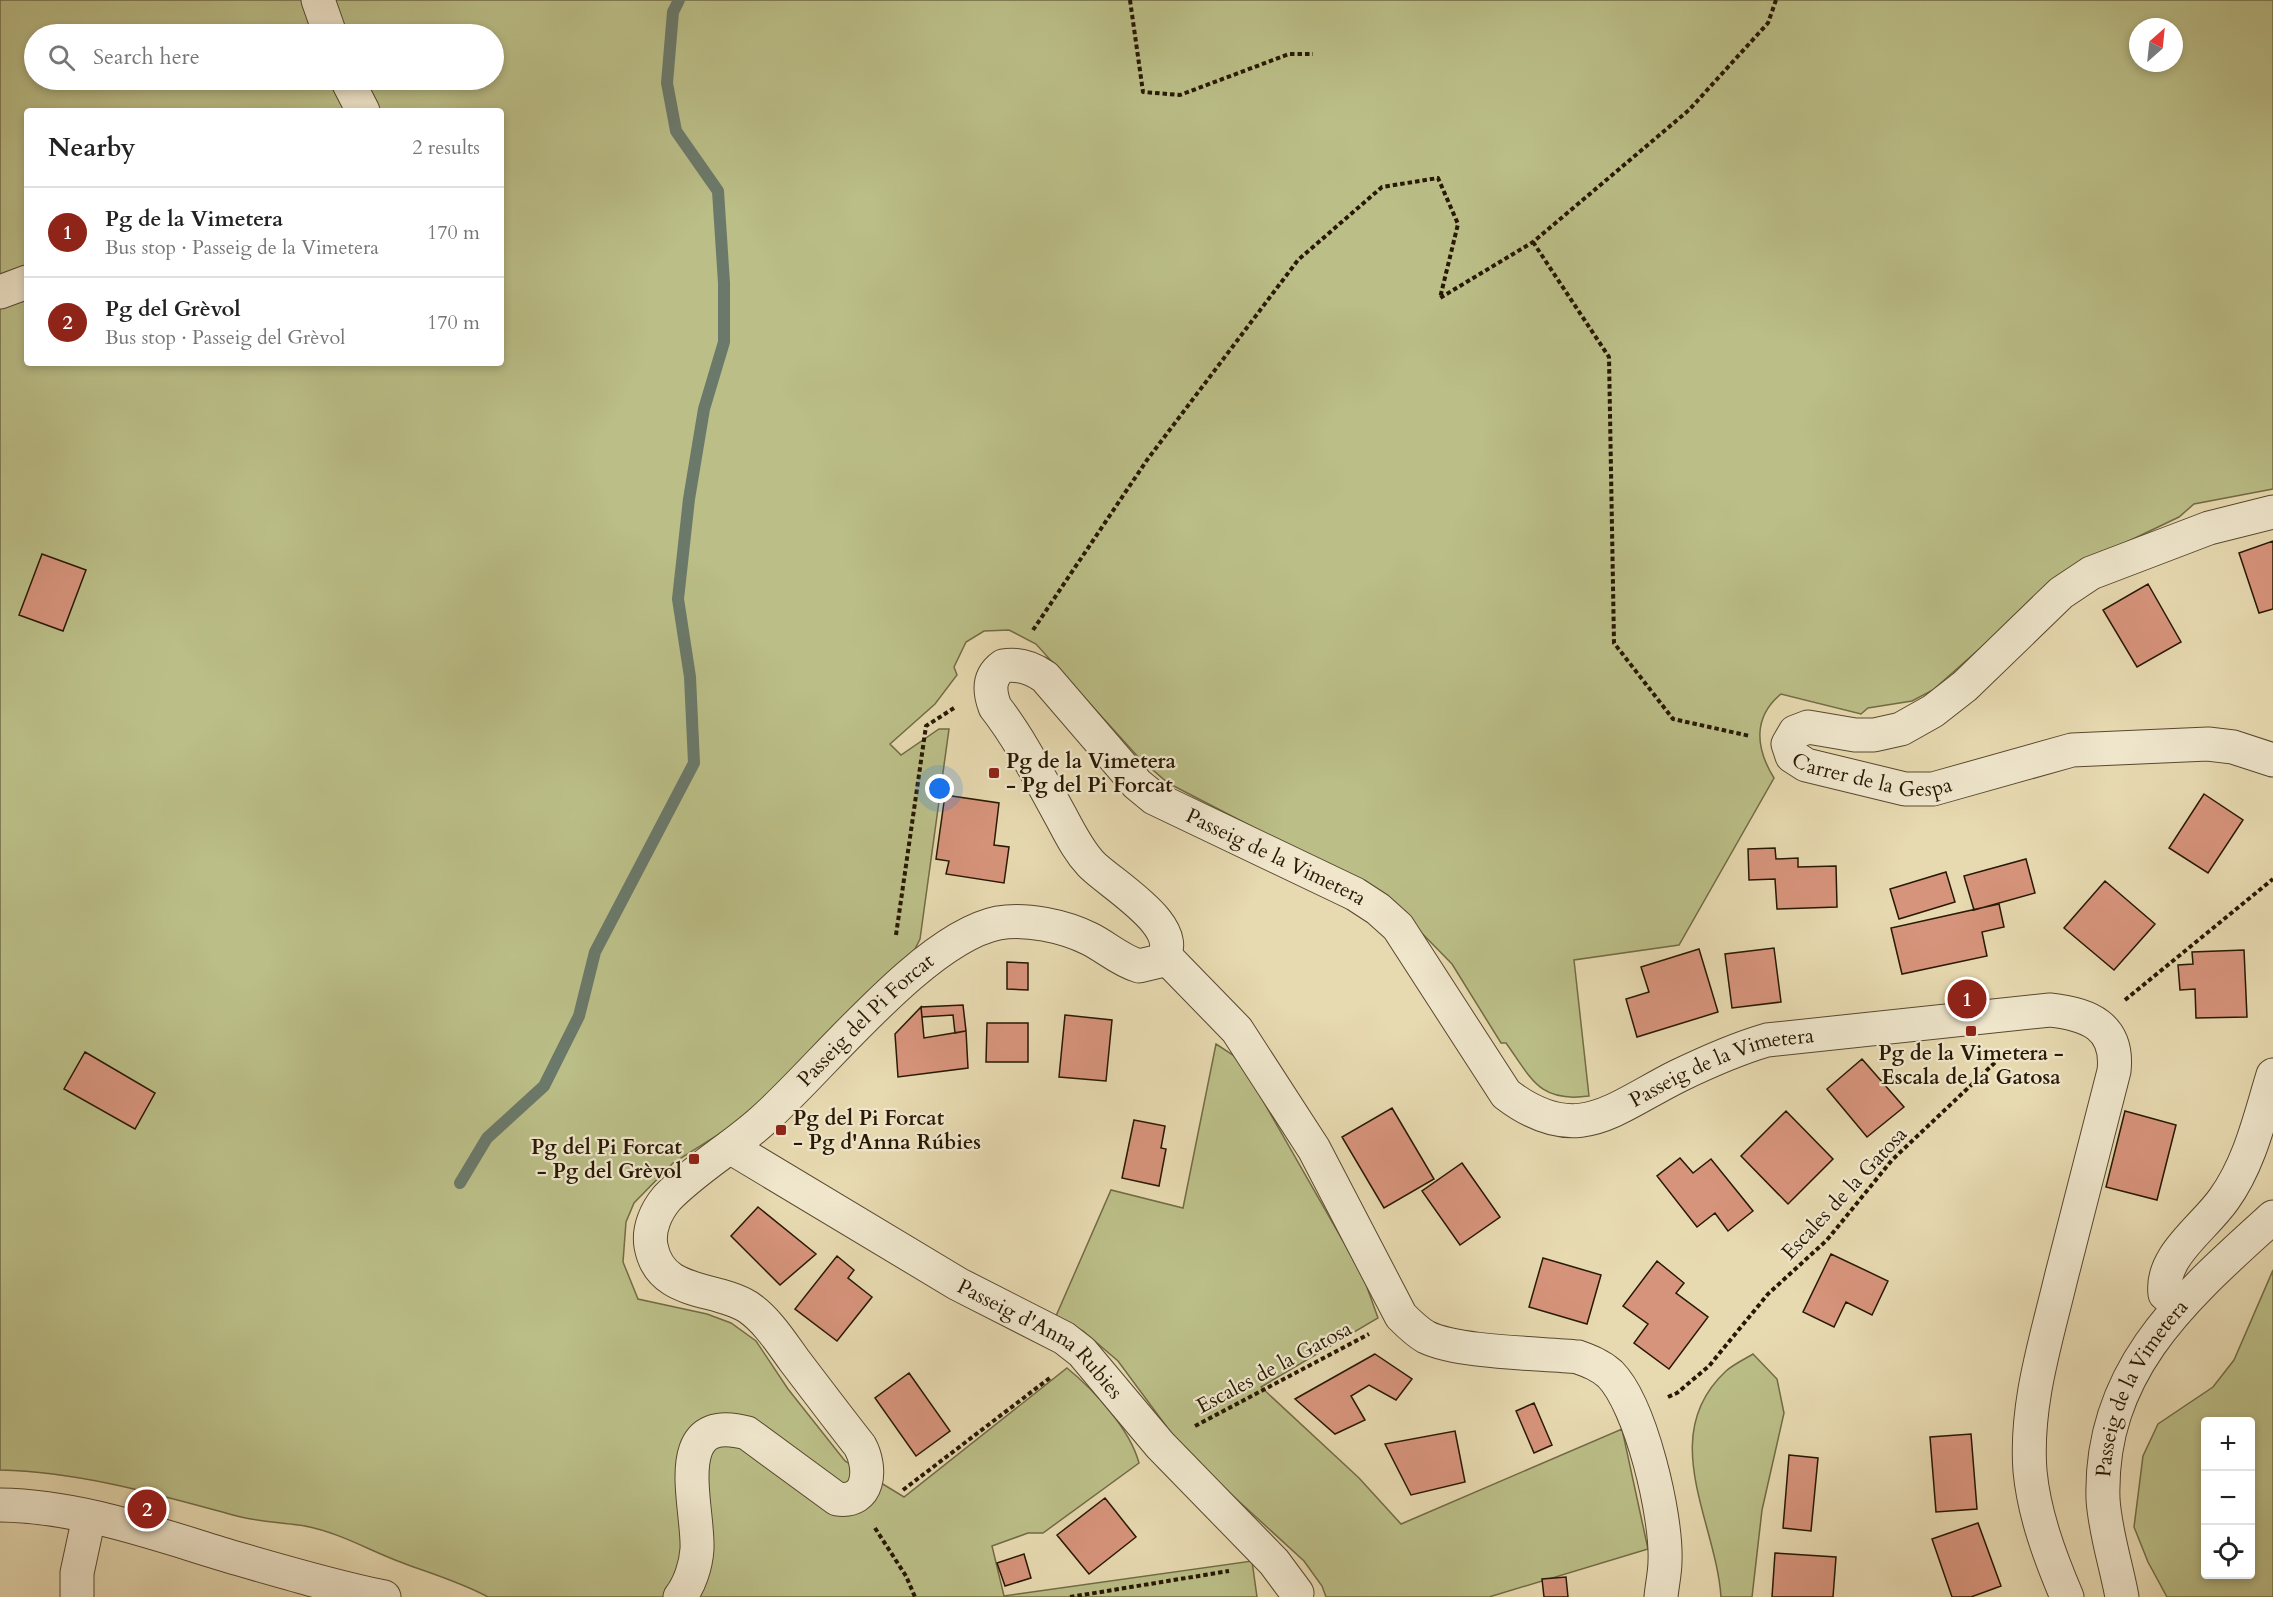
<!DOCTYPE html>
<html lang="en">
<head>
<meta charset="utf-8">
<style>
  body { margin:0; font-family:Cardo,serif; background:#f2f2f2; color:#222 }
  .controls { position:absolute; right:18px; bottom:18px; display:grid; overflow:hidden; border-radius:6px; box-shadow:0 3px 9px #0003 }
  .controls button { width:54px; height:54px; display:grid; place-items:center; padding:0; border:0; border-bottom:2px solid #e0e0e0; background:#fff; color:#222; font:30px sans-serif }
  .compass { position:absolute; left:2129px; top:18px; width:54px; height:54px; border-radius:50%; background:#fff; box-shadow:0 3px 9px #0003; rotate:27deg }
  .you { position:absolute; left:940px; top:789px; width:21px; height:21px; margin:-15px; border:4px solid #fff; border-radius:50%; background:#1a73e8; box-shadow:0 0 0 9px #1a73e833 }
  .badge { display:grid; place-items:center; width:39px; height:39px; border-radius:50%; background:#8f2418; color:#fff; font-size:20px; font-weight:700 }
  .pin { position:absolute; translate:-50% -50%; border:3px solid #fff; box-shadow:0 2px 6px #0006 }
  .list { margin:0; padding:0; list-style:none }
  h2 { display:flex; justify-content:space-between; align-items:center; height:78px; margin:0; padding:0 24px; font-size:26px }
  h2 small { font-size:20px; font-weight:400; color:#767676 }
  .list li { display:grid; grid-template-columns:39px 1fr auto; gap:18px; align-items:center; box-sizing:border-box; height:90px; padding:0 24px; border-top:2px solid #e0e0e0 }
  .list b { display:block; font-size:22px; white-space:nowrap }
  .list p { margin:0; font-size:20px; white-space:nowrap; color:#767676 }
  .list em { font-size:20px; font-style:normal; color:#767676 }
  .icon { flex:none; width:33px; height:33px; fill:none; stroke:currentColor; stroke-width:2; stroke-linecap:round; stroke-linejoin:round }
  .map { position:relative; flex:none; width:2273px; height:1597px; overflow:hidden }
  .search { position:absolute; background:#fff; box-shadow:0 3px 9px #0003; left:24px; top:24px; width:480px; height:66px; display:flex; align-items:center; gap:15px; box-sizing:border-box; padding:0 21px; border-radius:33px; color:#767676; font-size:22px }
  .panel { position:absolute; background:#fff; box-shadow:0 3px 9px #0003; left:24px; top:108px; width:480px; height:258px; border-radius:6px }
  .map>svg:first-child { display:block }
</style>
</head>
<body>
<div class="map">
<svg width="2273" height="1597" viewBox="0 0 2273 1597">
  <rect width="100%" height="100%" fill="#e7d9b0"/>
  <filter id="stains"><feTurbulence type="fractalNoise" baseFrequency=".00333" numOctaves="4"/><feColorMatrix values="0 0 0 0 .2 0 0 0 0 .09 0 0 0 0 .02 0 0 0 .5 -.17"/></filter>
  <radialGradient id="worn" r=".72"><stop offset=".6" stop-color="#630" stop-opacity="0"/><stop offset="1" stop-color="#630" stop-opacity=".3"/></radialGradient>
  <!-- green -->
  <path fill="#bbbe87" stroke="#726b45" stroke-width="1.5" fill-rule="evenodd" d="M0,0H2273V489L2194,504L2179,517L2087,561L2056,581L1933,690L1912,701L1868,708L1861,714L1781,694C1752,718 1756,749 1774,778L1679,945L1574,960L1589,1096C1539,1103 1532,1079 1506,1043H1501L1452,964L1408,919L1359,882L1168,783L1140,759L1036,644L1009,630L984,631L966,642L954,667L957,675L935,704L890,744L901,755L939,729H949L920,939L912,955L737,1123L673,1163L634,1203L626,1222L623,1262L638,1299L707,1314L731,1323L756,1341L788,1389L845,1461L904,1497L1067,1368C1094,1390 1130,1429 1139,1463L1043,1533H1028L992,1546L1004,1596L1252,1561L1257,1597H488C460,1582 432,1574 403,1563C370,1551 341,1533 305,1526C281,1522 257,1522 233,1515C156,1494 81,1472 0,1470ZM2138,27H2174V63H2138ZM34,34H494V80H34ZM27,111H501V363H27Z
    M1216,1044L1233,1055L1246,1071L1363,1276L1378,1318L1261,1387L1359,1478L1401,1524L1622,1429L1648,1549L1489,1597H1326L1322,1586L1304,1561L1209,1474L1172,1434L1118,1361L1083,1331L1056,1316L1111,1190L1183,1208Z
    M2273,1270V1597H2167L2148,1562L2134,1527L2143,1456L2158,1424L2213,1387L2234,1360ZM2206,1422H2250V1574H2206Z
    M1753,1354L1777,1379L1784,1413L1762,1510L1752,1597H1721C1716,1521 1656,1436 1726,1371C1734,1364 1745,1359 1753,1354Z"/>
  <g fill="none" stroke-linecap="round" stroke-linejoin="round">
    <!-- stream -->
    <path stroke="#6b796a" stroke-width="12" d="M460,1183L487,1138L544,1086L579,1016L595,952L694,763L690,677L678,599L689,499L704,409L724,342V283L718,191L676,131L667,83L673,12L679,0"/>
  </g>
  <!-- building -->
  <path fill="#d7947c" stroke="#281803" stroke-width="1.5" d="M2273,541V609L2259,613L2239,553Z
    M42,554L86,570L63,631L19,615Z
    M2148,584L2181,642L2137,667L2103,610Z
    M2204,794L2243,820L2208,873L2169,848Z
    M945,795L999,803L994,845L1009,847L1004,883L946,874L949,861L936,859Z
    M1775,848L1776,859L1798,858V867L1836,866L1837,907L1777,909L1775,879L1749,880L1748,849Z
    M2026,859L2035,893L1974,910L1964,876Z
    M1946,872L1955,902L1899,919L1890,889Z
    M2105,881L2155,924L2114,970L2064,928Z
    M1999,904L2004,927L1982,932L1987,956L1902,974L1891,928Z
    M1774,948L1781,1002L1732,1008L1725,954Z
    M1699,949L1718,1012L1637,1037L1626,999L1649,992L1641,967Z
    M2244,950L2247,1017L2196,1018L2195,989L2180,990L2178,965L2193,964L2192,952Z
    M1007,962L1028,963V990L1007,989Z
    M963,1005L966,1031L955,1033L953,1015L922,1017L921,1007Z
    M921,1007L924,1038L966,1031L968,1068L898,1077L895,1034Z
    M1065,1015L1112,1020L1106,1081L1059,1077Z
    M987,1023H1028V1062H986Z
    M85,1052L155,1093L135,1129L64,1089Z
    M1862,1059L1904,1107L1867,1137L1827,1089Z
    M1392,1108L1434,1179L1384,1208L1342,1137Z
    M1786,1111L1833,1159L1788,1204L1741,1156Z
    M2125,1111L2176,1125L2157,1200L2106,1187Z
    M1134,1120L1165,1126L1161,1148L1166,1149L1159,1186L1122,1178Z
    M1680,1158L1693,1173L1711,1159L1753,1211L1728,1231L1715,1213L1697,1227L1657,1176Z
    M1462,1163L1500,1217L1460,1245L1422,1191Z
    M758,1207L816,1254L780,1285L731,1236Z
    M1831,1254L1888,1281L1872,1315L1846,1302L1834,1327L1803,1312Z
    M837,1256L854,1270L848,1278L872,1297L837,1341L795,1309Z
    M1543,1258L1601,1275L1587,1324L1529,1307Z
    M1657,1261L1684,1283L1676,1293L1708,1317L1669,1369L1634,1343L1648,1324L1623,1306Z
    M1375,1354L1412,1379L1396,1400L1369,1385L1351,1396L1365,1420L1335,1434L1295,1399Z
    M909,1373L950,1431L916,1456L875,1398Z
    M1534,1403L1552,1445L1534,1453L1516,1411Z
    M1455,1431L1465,1482L1411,1495L1385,1444Z
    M1971,1434L1977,1509L1936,1512L1930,1437Z
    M1789,1455L1818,1458L1811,1531L1783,1528Z
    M1105,1498L1136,1537L1089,1574L1057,1535Z
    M1978,1523L2001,1586L1971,1597H1952L1932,1539Z
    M1775,1553L1836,1557L1833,1597H1772Z
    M1024,1554L1031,1578L1005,1586L997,1563Z
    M1566,1577L1568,1597H1544L1542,1579Z"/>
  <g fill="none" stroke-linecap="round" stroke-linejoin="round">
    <defs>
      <g id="minor">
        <path d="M318,0L330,34"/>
        <path d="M347,80L363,111"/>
        <path d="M0,292L27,282"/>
        <path id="s1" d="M2273,512L2209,528L2091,573L2061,593L1965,686L1933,711L1901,729L1874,735H1855L1808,727L1795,732L1788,744L1792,756L1806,765L1905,789H1933L2072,750L2208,744L2233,747L2273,760"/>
        <path d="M1165,956L1237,1030L1314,1149L1401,1316C1409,1324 1417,1332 1426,1337C1459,1353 1539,1353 1578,1357C1589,1361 1600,1365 1610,1374C1641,1405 1667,1516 1665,1561C1665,1573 1662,1585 1661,1597"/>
        <path id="s2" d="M730,1147L958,1284L1064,1338L1082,1352L1160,1445L1274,1562L1297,1593"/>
        <path d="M2178,1306L2165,1294C2160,1256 2204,1228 2224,1199C2250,1163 2260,1117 2273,1075"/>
        <path d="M0,1505C82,1506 161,1536 239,1559C287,1573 335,1587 384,1597"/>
        <path d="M77,1597V1573L89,1517"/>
        <path id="s3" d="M680,1597C690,1584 696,1565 697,1549C699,1507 666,1411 747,1433L837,1499C870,1504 872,1468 860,1446C838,1418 816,1389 794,1360C781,1342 767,1320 748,1307C714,1286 660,1296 651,1246C648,1229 656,1211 667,1198C695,1169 732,1148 762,1121C822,1068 923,938 998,923C1026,918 1064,926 1090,939C1106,947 1121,961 1139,966L1160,961C1190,929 1110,884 1091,864C1077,849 1069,831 1059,813C1039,777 1020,739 995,707C989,691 988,677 1003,666C1019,663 1032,668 1045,677L1137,784L1154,798L1355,894L1378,909L1398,927L1506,1094C1577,1148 1612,1109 1678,1076C1707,1062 1736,1049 1767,1040L2050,1010C2088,1014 2119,1026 2114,1071C2097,1140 2079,1209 2061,1278C2046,1341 2025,1405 2030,1471C2034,1514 2050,1557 2067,1597"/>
        <path id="s4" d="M2122,1597C2116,1564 2105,1532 2103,1499C2099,1369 2186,1296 2273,1217"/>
      </g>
    </defs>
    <!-- minor casing -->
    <use href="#minor" stroke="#58482e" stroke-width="35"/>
    <!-- path -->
    <path stroke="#281803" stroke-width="4" stroke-dasharray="4.5 3" stroke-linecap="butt" d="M1130,0L1143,92L1180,95L1289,54H1313
      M1533,242L1609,357L1614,643L1673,719L1750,736
      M1033,630L1147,460L1298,260L1382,187L1438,178L1458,224L1440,298L1533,242L1689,110L1768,23L1776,0
      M896,935L926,726L954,708
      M2125,1000L2273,879
      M1668,1397L1677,1393L1709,1366L1768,1294L1827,1240L1892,1160L2004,1054
      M1195,1426L1369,1334
      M903,1490L1051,1377
      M875,1528L906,1576L915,1597
      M1070,1597L1229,1571"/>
    <!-- minor -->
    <use href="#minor" stroke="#efe6cc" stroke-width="33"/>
  </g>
  <!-- markers -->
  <g fill="#8f2418" stroke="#efe6cc" stroke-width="2">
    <rect x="988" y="767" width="12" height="12" rx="3"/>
    <rect x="1965" y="1025" width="12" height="12" rx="3"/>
    <rect x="775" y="1124" width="12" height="12" rx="3"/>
    <rect x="688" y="1153" width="12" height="12" rx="3"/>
  </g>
  <g text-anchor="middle" stroke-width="4.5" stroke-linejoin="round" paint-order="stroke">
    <!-- poi labels -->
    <g font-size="21" font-weight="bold" fill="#281803" stroke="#efe6cc" text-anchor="start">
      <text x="1006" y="768">Pg de la Vimetera<tspan x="1006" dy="24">- Pg del Pi Forcat</tspan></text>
      <text x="1971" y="1060" text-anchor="middle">Pg de la Vimetera -<tspan x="1971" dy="24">Escala de la Gatosa</tspan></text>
      <text x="793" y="1125">Pg del Pi Forcat<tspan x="793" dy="24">- Pg d'Anna Rúbies</tspan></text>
      <text x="682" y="1154" text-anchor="end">Pg del Pi Forcat<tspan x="682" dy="24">- Pg del Grèvol</tspan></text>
    </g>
    <!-- street labels -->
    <g font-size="21" fill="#281803" stroke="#efe6cc">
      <text dy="7" stroke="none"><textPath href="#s1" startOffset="658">Carrer de la Gespa</textPath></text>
      <text dy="7" stroke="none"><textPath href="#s3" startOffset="2060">Passeig de la Vimetera</textPath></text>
      <text dy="7" stroke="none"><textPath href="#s3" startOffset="1017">Passeig del Pi Forcat</textPath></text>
      <text dy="7" stroke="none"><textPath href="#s3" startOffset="2634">Passeig de la Vimetera</textPath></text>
      <text transform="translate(1844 1193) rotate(-47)" y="7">Escales de la Gatosa</text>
      <text dy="7" stroke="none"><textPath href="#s2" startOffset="366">Passeig d'Anna Rubies</textPath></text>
      <text transform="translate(1274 1367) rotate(-28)" y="7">Escales de la Gatosa</text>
      <text dy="7" stroke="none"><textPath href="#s4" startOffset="220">Passeig de la Vimetera</textPath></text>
    </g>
  </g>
  <rect width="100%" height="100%" filter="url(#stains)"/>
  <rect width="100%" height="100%" fill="url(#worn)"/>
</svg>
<div class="controls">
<button>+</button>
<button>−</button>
<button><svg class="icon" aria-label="locate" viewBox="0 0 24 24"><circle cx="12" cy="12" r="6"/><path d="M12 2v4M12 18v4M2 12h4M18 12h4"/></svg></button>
</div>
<svg class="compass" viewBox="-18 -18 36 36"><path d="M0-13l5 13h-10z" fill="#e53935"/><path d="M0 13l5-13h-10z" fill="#767676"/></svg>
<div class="you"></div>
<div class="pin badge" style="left:1967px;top:999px">1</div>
<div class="pin badge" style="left:147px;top:1509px">2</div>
<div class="search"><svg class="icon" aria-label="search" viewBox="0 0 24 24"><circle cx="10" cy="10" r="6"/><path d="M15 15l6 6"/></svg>Search here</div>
<section class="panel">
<h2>Nearby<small>2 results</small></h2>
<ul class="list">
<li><span class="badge">1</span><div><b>Pg de la Vimetera</b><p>Bus stop · Passeig de la Vimetera</p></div><em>170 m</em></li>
<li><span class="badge">2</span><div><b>Pg del Grèvol</b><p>Bus stop · Passeig del Grèvol</p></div><em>170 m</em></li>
</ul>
</section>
</div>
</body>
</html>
